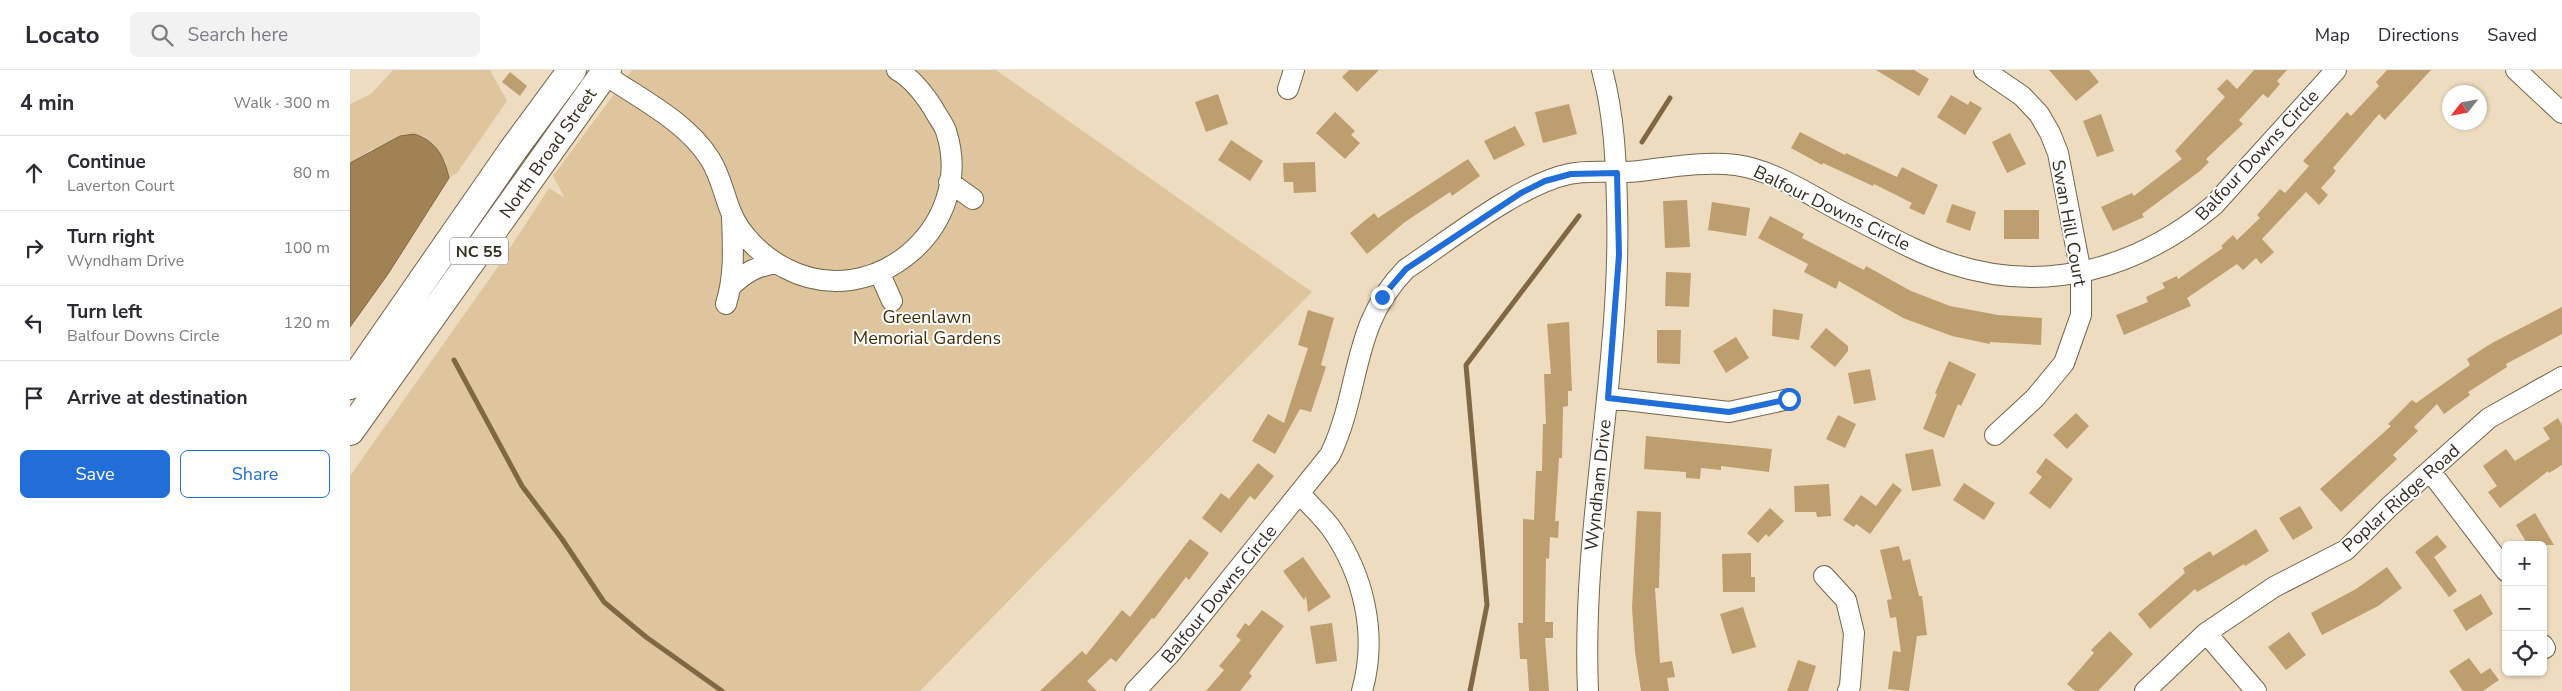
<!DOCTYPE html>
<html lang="en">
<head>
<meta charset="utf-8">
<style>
  body { margin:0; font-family:"Nunito Sans",sans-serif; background:#f2f2f3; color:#2b2b33 }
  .controls { position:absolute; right:15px; bottom:15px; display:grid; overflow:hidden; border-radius:8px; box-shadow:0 1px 4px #0004 }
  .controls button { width:45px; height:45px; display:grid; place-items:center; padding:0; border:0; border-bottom:1px solid #e1e1e2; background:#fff; color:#2b2b33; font:25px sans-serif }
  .compass { position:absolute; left:2092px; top:15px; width:45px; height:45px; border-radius:50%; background:#fff; box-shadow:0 1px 4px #0004; rotate:239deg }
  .stop { position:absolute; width:15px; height:15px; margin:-11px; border:4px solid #216ed9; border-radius:50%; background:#fff }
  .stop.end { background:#216ed9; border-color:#fff; box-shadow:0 1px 5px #0008 }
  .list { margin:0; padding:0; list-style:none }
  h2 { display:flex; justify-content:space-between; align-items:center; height:65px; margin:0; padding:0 20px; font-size:21px }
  h2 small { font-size:16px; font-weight:400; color:#7c7c81 }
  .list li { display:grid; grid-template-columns:32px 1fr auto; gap:15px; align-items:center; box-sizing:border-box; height:75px; padding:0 20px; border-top:1px solid #e1e1e2 }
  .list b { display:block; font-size:19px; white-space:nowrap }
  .list p { margin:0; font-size:16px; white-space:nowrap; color:#7c7c81 }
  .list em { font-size:16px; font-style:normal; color:#7c7c81 }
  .actions { display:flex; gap:10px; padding:15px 20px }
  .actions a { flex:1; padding:11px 0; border:1px solid #216ed9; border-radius:8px; text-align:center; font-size:18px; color:#216ed9 }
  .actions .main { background:#216ed9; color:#fff }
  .icon { flex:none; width:28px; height:28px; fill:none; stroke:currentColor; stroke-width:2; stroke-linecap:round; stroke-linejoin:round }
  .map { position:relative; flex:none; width:2212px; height:621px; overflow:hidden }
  header { display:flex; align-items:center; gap:30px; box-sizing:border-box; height:70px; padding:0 25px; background:#fff; border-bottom:1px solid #e1e1e2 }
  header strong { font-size:24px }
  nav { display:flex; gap:28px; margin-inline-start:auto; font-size:18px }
  .search { width:350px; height:45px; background:#f2f2f3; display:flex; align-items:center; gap:12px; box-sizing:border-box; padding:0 18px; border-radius:8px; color:#7c7c81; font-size:19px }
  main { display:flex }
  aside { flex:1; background:#fff }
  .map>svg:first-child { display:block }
</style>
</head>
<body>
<header>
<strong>Locato</strong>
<div class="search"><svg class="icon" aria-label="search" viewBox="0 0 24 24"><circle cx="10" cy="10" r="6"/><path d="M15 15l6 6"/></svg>Search here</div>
<nav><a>Map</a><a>Directions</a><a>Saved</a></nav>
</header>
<main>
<aside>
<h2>4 min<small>Walk · 300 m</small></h2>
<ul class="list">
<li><svg class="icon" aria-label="ahead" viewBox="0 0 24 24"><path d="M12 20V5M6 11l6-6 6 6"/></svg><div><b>Continue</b><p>Laverton Court</p></div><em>80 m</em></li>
<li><svg class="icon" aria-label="right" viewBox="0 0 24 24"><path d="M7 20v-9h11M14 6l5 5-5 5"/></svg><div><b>Turn right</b><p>Wyndham Drive</p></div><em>100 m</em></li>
<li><svg class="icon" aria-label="left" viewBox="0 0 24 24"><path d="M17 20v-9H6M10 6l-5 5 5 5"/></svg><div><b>Turn left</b><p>Balfour Downs Circle</p></div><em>120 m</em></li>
<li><svg class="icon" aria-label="arrive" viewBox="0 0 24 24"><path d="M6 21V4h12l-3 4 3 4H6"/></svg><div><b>Arrive at destination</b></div></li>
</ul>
<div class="actions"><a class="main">Save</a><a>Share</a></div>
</aside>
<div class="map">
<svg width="2212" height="621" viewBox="0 0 2212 621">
  <rect width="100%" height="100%" fill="#eedcc0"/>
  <!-- green -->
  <path fill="#dfc59d" d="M43,0H140L157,31L107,103L99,108L95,91L23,79L0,93V34L21,24Z
    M282,0H646L962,222L570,621H0V406L145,201L199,118L215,128L203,106Z"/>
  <!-- water -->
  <path fill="#a08254" stroke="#806845" d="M64,64C86,71 94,86 99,108L38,204L0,257V93L50,66Z"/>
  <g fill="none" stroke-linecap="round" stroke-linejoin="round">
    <!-- stream -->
    <path stroke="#806845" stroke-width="5" d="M1292,72L1320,28
      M104,290L172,416L212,469L254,532L296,567L372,621
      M1120,621L1137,535L1116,295L1229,146"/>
  </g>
  <!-- building -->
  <path fill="#bd9e6f" d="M999,0H1029L1007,22L992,7Z
    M1526,0H1564L1579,9L1569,26Z
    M1699,0H1739L1749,12L1726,31Z
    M1904,0H1937L1927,11L1930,14L1918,28L1913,24L1889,50L1893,54L1856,89L1859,92L1850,101L1792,144L1794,147L1763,161L1751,137L1782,123L1784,126L1832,89L1825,81L1875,27L1867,19L1877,9L1887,19Z
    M2037,0H2081L2035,50L2029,44L1983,98L1986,101L1971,118L1978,125L1969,135L1956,122L1912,169L1924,182L1911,194L1906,188L1893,200L1887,194L1837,228L1841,236L1774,265L1766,245L1798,232L1796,227L1815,218L1812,213L1827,206L1828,209L1873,178L1871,176L1883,165L1887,170L1910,148L1907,145L1930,119L1935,123L1959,96L1953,91L1997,42L2001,46L2029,16L2026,12Z
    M160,2L177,16L170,26L152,12Z
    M868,24L878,54L856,62L845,32Z
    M1601,25L1618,35L1620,31L1632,38L1615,65L1587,47Z
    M1219,34L1227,64L1193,73L1185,42Z
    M985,42L1005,61L1001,65L1010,73L995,89L966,63Z
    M1751,44L1764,81L1747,87L1733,51Z
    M1165,56L1175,75L1144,90L1134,71Z
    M1450,62L1495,85L1496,83L1547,107L1552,97L1588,115L1574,145L1559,138L1562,133L1524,114L1523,116L1473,93L1472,95L1441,78Z
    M1660,63L1676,94L1657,103L1642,72Z
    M881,70L913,91L900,111L868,90Z
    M1118,89L1130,106L1102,126L1100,122L1055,152L1017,184L1000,163L1024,143L1028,148Z
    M965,92L966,122L944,123L943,112H934L933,93Z
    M1337,130L1340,177L1315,178L1313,131Z
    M1362,132L1400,138L1396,166L1358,160Z
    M1602,134L1626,142L1620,161L1596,152Z
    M1654,140H1689V169H1654Z
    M1420,146L1454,164L1452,168L1514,200L1516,196L1561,221L1600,236L1648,245L1692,248L1691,275L1640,272V274L1602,266L1553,248L1489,211L1486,219L1454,202L1458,194L1408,168Z
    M1316,202L1341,203L1339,237L1315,236Z
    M2212,237V264L2156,294L2157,297L2118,322L2120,325L2094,344L2087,334L2064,357L2068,361L2043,385L2047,389L1991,442L1970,419L2041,356L2038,354L2062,330L2066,333L2120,295L2117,289L2142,273Z
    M1423,239L1453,244L1449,270L1422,266Z
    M958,240L984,248L971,295L976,297L961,342L950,339L925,384L902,371L918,344L934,353L958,278L948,275Z
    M1219,252L1222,321H1218V336L1213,337L1212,388H1209L1205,451H1209L1208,468L1200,467L1199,489L1196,488L1195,552H1203V568H1195L1199,621H1179L1177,589H1170L1168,553H1173V449L1184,450L1186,401H1192L1193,354H1196L1194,304H1201L1197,254Z
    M1476,258L1498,276V281L1485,297L1460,277Z
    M1307,260H1331L1330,294L1307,293Z
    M1386,267L1399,288L1376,303L1363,281Z
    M1599,291L1626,304L1611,336L1608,334L1594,368L1573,359L1587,324L1585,323Z
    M1520,299L1526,330L1504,334L1498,303Z
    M1726,343L1739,356L1717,379L1703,365Z
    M1488,345L1506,354L1495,378L1476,369Z
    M2208,348L2212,355V395L2199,403L2198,401L2150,438L2138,422L2147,416L2133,396L2156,379L2165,391L2200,369L2193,358Z
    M1296,366L1422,379L1419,402L1371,396V400L1351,398L1350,409L1336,408V402L1294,399Z
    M1583,379L1591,416L1562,421L1555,384Z
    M1696,388L1723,409L1700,439L1679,423L1692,407L1686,402Z
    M908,393L924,406L905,430L900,426L871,463L852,448L871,423L879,429Z
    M1543,413L1552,420L1520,464L1506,454L1504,457L1493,450L1511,425L1526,436Z
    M1614,413L1645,433L1634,450L1603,430Z
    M1479,414L1481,446L1467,447L1466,442H1445L1444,416Z
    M1950,436L1963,458L1943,470L1929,448Z
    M1420,438L1434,451L1419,467L1416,464L1408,473L1397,463Z
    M1287,441L1311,442L1309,518H1305L1310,593L1322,591L1325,607L1317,608L1319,621H1291L1285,582L1282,538Z
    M2185,443L2204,475H2178L2166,455Z
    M1906,459L1919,481L1895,496L1894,494L1847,522L1845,519L1800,559L1788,544L1835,503L1833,498L1860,481L1863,486Z
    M2087,465L2097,477L2084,487L2107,521L2099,527L2065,482Z
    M840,469L859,483L839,510L836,507L804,549L802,548L766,592L761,588L737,611L747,621H690L732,581L736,585L772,540L780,547Z
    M1549,476L1553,491L1560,489L1569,526H1572L1577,565L1567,566L1559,621L1538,619L1543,581L1551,582L1546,547L1540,548L1537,530L1542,529L1530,480Z
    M1401,483V507H1405V522H1373L1372,484Z
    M953,487L981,527L958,542L956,526L954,530L933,501Z
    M2037,497L2052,518L2028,536L1972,565L1961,543L2006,519Z
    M2131,524L2143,544L2116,561L2103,540Z
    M1393,537L1406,577L1382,584L1370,544Z
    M912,540L934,556L899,603L902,606L890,621H856L874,600L869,596L891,570L886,566L895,553L899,556Z
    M982,553L987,591L966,594L960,556Z
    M1760,561L1783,584L1748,621H1725L1717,614L1744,583L1741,580Z
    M1939,562L1956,585L1936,600L1918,577Z
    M2119,588L2131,604L2140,598L2149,610L2133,621H2113L2099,601Z
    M1448,590L1466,596L1458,621H1437Z"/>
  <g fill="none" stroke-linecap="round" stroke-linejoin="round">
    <defs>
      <path id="minor" d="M1634,0L1672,26L1689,44L1700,63L1708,83L1731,203V245L1714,293L1685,328L1645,365
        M2166,0L2212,43
        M254,4C290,29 336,51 360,89C370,104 374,125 381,142C390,165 413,187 435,198C523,245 627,156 596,61C593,53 587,46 583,38C574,24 562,8 547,0
        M938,19L944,0
        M599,112L623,129
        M529,202L542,231
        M381,216C395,203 406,196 426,193
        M376,234C385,205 383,176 382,146
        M1258,328L1379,342L1439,329
        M2080,401L2156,501
        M950,424C960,435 972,446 981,458C1014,505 1028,565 1012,621
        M1474,506L1496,530L1504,563L1500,616L1498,621
        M1856,563L1906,621
        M2193,575L2195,578
        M785,621L819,585L980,385C1012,318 1000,256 1056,199C1101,169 1168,115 1219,104C1241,99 1267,104 1289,101C1321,97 1354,91 1386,95C1424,100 1461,126 1494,143C1530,161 1564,182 1602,194C1697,225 1789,198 1864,135L1986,0
        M1238,621C1231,458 1272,298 1267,135C1266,89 1264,44 1252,0
        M1795,621L1856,563L1924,517L1996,480L2039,437L2139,348L2212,307"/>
      <path id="highway" d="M0,315L163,80L222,0
        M0,361L257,0"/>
    </defs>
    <!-- minor casing -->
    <use href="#minor" stroke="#75654c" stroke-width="22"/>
    <!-- highway casing -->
    <use href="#highway" stroke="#75654c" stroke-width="30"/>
    <!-- minor -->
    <use href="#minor" stroke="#fff" stroke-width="20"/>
    <!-- highway -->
    <use href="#highway" stroke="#fff" stroke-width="28"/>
  </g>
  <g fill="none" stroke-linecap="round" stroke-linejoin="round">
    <!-- route -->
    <path stroke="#216ed9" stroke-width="6" d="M1032,227L1056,199L1171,123L1195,111L1221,104L1267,103L1269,185L1258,328L1379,342L1439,329"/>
  </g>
  <g text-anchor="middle" stroke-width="4" stroke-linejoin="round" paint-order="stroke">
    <!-- shield labels -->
    <rect fill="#fff" stroke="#716c64" stroke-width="1" x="100" y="167.5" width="58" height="27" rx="4"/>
    <g font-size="16" font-weight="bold" fill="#342d22">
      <text x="129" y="187">NC 55</text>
    </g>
    <!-- street labels -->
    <g font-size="18" fill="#342d22" stroke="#fff">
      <text transform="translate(198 83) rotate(-55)" y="6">North Broad Street</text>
      <text transform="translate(1907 85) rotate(-47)" y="6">Balfour Downs Circle</text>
      <text transform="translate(1482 138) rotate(26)" y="6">Balfour Downs Circle</text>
      <text transform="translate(1719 153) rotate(80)" y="6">Swan Hill Court</text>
      <text transform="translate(1248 415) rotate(-84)" y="6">Wyndham Drive</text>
      <text transform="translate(2051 428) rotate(-42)" y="6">Poplar Ridge Road</text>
      <text transform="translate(869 524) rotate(-51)" y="6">Balfour Downs Circle</text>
    </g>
    <!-- park labels -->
    <g font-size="18" fill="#422c04" stroke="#fff">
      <text x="577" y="253">Greenlawn<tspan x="577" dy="21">Memorial Gardens</tspan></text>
    </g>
  </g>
</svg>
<div class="controls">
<button>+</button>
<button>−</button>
<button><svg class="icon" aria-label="locate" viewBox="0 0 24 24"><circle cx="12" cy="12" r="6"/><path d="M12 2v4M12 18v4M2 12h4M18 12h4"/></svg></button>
</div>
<svg class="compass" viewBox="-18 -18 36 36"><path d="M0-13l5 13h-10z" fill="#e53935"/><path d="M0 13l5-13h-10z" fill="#7c7c81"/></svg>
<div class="stop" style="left:1439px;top:329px"></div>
<div class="stop end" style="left:1032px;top:227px"></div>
</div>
</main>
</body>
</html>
